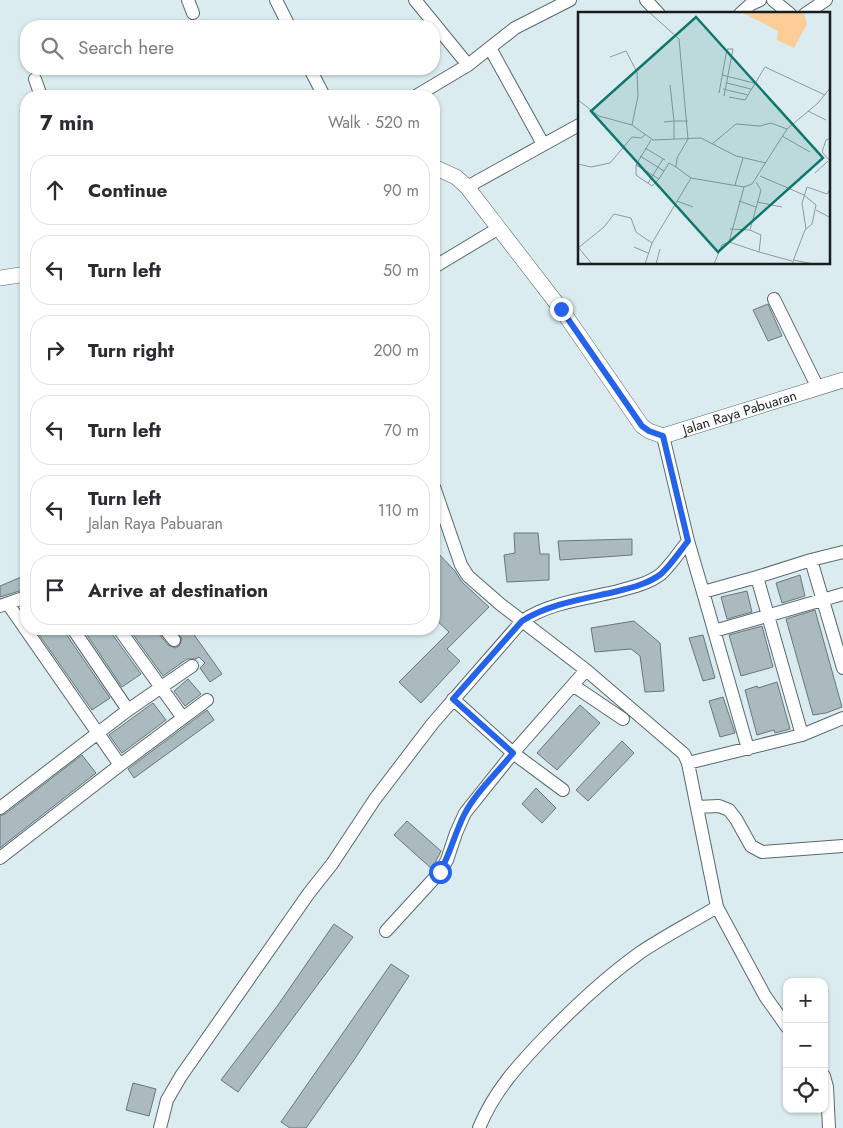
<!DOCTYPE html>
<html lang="en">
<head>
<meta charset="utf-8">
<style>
  body { margin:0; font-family:Jost,sans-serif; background:#f7f7f7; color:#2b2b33 }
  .controls { position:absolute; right:15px; bottom:15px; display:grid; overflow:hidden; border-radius:10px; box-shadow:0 1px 4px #0004 }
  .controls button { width:45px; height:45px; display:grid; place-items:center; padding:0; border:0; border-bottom:1px solid #e1e1e2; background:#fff; color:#2b2b33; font:25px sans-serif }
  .stop { position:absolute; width:15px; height:15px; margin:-11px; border:4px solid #2563eb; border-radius:50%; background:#fff }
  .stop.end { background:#2563eb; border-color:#fff; box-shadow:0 1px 5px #0008 }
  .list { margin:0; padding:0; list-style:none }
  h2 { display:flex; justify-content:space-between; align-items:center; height:65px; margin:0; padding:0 20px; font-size:21px }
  h2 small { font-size:16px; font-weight:400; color:#7c7c81 }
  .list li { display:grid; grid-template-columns:32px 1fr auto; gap:15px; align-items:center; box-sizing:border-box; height:70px; margin:0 10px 10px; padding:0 10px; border:1px solid #e1e1e2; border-radius:20px }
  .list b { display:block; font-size:19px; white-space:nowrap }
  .list p { margin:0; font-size:16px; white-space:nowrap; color:#7c7c81 }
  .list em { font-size:16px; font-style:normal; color:#7c7c81 }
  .icon { flex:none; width:28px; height:28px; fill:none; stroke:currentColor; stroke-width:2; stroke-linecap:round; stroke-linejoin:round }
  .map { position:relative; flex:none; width:843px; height:1128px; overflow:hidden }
  .search { position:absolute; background:#fff; box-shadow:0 1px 4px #0004; left:20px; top:20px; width:420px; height:55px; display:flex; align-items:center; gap:12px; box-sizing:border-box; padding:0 18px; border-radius:20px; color:#7c7c81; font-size:19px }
  .panel { position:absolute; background:#fff; box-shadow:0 1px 4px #0004; left:20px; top:90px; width:420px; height:545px; border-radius:20px }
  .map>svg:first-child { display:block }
</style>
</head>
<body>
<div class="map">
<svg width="843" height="1128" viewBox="0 0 843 1128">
  <rect width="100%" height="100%" fill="#dbecf0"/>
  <!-- building -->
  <path fill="#aababe" stroke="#68777b" d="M768,304L782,336L768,341L753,310Z
    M514,533H538L540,554H549V580L507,582L504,555L515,553Z
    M632,539V555L560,560L558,541Z
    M434,549L455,571L462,582L489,607L447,649L460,661L421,703L399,682L449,632L434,618Z
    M26,575V589L0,597V586Z
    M800,575L805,596L782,603L776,583Z
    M747,591L752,612L727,619L721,597Z
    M815,610L842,707L826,713L813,715L786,619Z
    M634,621L660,643L664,691L645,692L640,656L631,649L595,652L591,628Z
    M762,626L773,667L741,676L729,635Z
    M35,629H65L66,634L110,698L92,710Z
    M83,629H111L112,634L141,674L122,687Z
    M129,629H157L159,634L168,645L175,648L179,646L182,639L175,629H190L222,674L210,682L200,668L205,663L199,657L196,659H187L163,676Z
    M703,635L715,678L703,681L689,638Z
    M188,679L201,694L185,706L174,691Z
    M777,682L790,729L775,733L774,730L757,735L745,690L757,686L758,688Z
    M723,697L735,733L720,737L709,701Z
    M153,703L166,720L122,753L109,735Z
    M580,705L600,723L557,770L537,753Z
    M207,710L214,720L134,778L128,769Z
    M622,741L634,753L588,801L576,790Z
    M82,755L96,773L0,848V816L5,814Z
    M536,788L556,808L542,823L522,804Z
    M407,821L441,851L432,869L394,835Z
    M334,924L353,937L238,1092L221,1080L278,1005Z
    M391,964L409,976L354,1060L306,1128H290L281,1122Z
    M133,1083L156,1089L149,1116L126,1110Z"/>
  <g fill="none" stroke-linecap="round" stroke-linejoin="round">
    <defs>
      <path id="minor" d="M188,0L193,13
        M276,0L289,26
        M415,0L468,65
        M646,0L659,14
        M773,0L790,14
        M740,14L751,4L760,0
        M805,14L826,0
        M490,48L543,144
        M310,69L324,96
        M35,79L41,96
        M416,96L468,65L515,28L570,0
        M467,187L579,125
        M434,267L499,228
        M774,299L818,388
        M663,436L688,541
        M434,487L461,565L468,576L500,604L586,670L684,754L688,763L717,907L765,996L787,1027
        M811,560L843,552
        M757,577L811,560L843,668
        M703,592L748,749
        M8,604L120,765
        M0,606L26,597
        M73,629L128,710
        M119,629L183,718
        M165,629L174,640
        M714,631L843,594
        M574,686L623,719
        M688,763L802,735L843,718
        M563,790L513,753L586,670
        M697,807L719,806L729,810L736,819L751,846L762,852L843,846
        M0,808L128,710L192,666
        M0,858L120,765L207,700
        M386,931L440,872L447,860L456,833L465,813L513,753L453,699
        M824,1076L827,1087L829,1128
        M160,1128L167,1100L181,1076L309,893L332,864L375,799L433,723L522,621C549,603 583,599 614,592C630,588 648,584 661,574C671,565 680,551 688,541L703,592L757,577L802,735
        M479,1128C494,1091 519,1064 546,1036C576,1005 606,977 641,952C665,936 692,922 717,907"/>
      <g id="tertiary">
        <path id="s1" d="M434,167L456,177L467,187L561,309L642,426L649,431L663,436L843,380"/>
        <path d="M0,278L26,274"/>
      </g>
    </defs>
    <!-- minor casing -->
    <use href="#minor" stroke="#59686b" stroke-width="14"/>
    <!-- tertiary casing -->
    <use href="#tertiary" stroke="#59686b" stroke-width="16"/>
    <!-- minor -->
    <use href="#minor" stroke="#fff" stroke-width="12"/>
    <!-- tertiary -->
    <use href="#tertiary" stroke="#fff" stroke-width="15"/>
  </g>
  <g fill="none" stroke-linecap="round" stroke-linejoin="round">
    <!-- route -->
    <path stroke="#2563eb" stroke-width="6" d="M440,872C450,854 455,833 464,815C476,792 497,773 513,753L453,699L522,621C549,604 583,599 614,592C630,588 648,584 661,574C671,565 680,551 688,541L663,436L649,431L642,426L561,309"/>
  </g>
  <g text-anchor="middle" stroke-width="4" stroke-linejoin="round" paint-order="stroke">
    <!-- street labels -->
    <g font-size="14" fill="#181e1f" stroke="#e8f9fd">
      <text dy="5" stroke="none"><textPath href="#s1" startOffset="439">Jalan Raya Pabuaran</textPath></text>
    </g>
  </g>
  <!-- overview -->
  <g transform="translate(578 12)">
    <rect width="252" height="252" fill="#dbecf0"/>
    <path d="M165,1H226L229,12L216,36L199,28L200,19Z" fill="#fccd97"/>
    <path fill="none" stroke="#8d9a9c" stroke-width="1" d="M32,45L48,39L59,60L60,84L54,113M144,63L176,71M149,71L173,77M92,73L96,109H110M145,77L170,83M141,81L149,37H155L146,84M151,85L167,88L187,55L247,83M0,88L21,104L54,113L75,128L123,126L158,144L188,151M230,99L248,108M86,110L96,109V128M204,124L232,140M253,126L248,128L244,140L253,150M73,128L58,153V163L74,174L81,167M134,132L158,112L182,114L193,111L209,117M67,136L87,148M62,144L86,159L91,151L98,155L99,146L110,127L101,27L72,1M0,152L13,155L32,151L54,125L63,126L67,123M58,153L81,167L86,159M98,155L113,166M237,161L250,149M182,164L226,183L238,193L234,212L227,218L214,252M178,170L183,178L172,218L183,223L181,240L214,249M70,171L85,147M157,173L165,146M99,189L115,195M161,189L178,195M179,190L204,195M238,198L253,206M152,217L172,218M228,217L224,191L229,175L249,182L253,176M151,230L181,240M0,235L14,252M56,235L70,241M0,236L26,215L36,202L53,206L58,220L74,231M215,248L236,252M67,252L74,231L113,166L166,175L174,172L209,117L240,91L253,75M78,252L82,237M136,252L144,233L151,230L166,175"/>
    <path fill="#0f766e" fill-opacity="0.15" stroke="#0f766e" stroke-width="2.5" d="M118,5L245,146L140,240L13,99Z"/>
    <rect width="252" height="252" fill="none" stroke="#181e1f" stroke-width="2.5"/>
  </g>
</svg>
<div class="controls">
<button>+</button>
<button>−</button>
<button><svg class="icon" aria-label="locate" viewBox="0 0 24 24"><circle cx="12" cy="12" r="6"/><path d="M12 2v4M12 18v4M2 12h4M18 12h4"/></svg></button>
</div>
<div class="stop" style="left:440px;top:872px"></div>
<div class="stop end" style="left:561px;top:309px"></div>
<div class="search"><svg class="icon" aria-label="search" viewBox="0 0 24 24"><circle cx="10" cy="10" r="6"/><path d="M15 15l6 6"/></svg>Search here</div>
<section class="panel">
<h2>7 min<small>Walk · 520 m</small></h2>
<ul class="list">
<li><svg class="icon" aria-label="ahead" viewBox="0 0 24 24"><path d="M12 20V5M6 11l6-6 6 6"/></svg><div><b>Continue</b></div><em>90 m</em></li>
<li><svg class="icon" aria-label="left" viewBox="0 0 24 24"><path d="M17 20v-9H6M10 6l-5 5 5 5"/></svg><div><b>Turn left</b></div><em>50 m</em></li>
<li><svg class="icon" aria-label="right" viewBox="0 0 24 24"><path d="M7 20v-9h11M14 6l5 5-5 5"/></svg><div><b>Turn right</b></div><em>200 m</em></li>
<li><svg class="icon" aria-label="left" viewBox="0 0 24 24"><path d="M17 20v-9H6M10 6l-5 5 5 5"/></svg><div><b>Turn left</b></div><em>70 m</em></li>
<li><svg class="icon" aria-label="left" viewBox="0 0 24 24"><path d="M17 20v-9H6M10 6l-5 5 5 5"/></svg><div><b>Turn left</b><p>Jalan Raya Pabuaran</p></div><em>110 m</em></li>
<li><svg class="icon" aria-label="arrive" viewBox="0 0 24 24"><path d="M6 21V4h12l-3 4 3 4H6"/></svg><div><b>Arrive at destination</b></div></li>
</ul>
</section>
</div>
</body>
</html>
